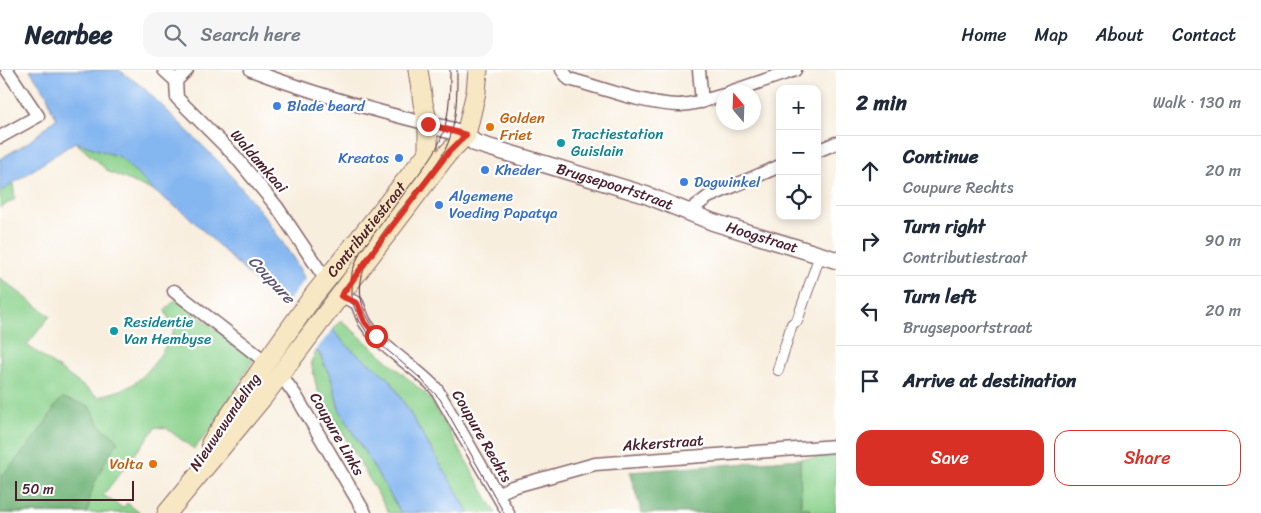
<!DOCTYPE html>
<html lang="en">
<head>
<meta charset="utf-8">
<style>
  body { margin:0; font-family:Sriracha,sans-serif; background:#f6f6f7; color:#1f2937 }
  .controls { position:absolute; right:15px; top:15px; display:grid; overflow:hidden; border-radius:10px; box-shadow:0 2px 8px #0003 }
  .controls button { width:45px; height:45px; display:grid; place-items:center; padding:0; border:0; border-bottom:1px solid #e0e1e3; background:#fff; color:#1f2937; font:25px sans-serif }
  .compass { position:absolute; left:716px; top:15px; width:45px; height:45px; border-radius:50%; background:#fff; box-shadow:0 2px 8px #0003; rotate:341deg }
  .scale { position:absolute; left:15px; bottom:12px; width:119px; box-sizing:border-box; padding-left:5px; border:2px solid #4a1f2b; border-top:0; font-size:14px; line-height:18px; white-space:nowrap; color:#4a1f2b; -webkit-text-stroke:4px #fff; paint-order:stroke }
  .stop { position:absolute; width:15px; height:15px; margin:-11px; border:4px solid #d93025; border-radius:50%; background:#fff }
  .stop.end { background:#d93025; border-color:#fff; box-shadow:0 1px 5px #0008 }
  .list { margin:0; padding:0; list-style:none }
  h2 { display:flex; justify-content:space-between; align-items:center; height:65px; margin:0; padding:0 20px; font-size:21px }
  h2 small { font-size:16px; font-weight:400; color:#747a83 }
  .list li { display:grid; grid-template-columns:32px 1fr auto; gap:15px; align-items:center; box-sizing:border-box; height:70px; padding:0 20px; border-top:1px solid #e0e1e3 }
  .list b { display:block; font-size:19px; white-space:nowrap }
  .list p { margin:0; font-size:16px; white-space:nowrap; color:#747a83 }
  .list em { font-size:16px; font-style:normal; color:#747a83 }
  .actions { display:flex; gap:10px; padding:15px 20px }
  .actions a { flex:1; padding:11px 0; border:1px solid #d93025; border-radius:15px; text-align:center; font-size:18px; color:#d93025 }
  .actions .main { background:#d93025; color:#fff }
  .icon { flex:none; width:28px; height:28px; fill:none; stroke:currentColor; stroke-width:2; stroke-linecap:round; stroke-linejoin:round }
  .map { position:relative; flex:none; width:836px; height:443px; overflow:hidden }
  header { display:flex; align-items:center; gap:30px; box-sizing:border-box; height:70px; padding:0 25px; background:#fff; border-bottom:1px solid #e0e1e3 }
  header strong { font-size:24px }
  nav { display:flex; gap:28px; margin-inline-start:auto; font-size:18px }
  .search { width:350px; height:45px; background:#f6f6f7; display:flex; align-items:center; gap:12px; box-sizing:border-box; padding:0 18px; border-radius:15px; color:#747a83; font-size:19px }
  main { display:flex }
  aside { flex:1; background:#fff }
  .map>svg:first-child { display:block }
</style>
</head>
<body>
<header>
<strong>Nearbee</strong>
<div class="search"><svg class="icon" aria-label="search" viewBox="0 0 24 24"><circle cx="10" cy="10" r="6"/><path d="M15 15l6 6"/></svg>Search here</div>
<nav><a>Home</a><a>Map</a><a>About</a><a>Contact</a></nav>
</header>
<main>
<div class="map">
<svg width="836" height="443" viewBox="0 0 836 443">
  <rect width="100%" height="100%" fill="#fff"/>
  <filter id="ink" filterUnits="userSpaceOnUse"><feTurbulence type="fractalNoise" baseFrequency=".02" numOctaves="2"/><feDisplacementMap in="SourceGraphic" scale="10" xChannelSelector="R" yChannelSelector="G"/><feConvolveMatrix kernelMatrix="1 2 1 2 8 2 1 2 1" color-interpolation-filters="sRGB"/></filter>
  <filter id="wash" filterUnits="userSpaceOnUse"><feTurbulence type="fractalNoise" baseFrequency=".0096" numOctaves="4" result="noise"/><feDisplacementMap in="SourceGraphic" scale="20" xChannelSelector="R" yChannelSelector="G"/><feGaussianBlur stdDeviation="1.12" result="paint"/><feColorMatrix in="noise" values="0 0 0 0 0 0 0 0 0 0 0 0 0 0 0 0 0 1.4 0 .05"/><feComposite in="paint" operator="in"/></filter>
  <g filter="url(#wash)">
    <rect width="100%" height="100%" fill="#f8eede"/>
    <!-- green -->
    <path fill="#8ad18b" stroke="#6a785b" d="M75,72L120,87L154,121L109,102Z
      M13,113L15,129L0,138V122Z
      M0,208L50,246L27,275L98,327C106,324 116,322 124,319C147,309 163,282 174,261L165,240L176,229L254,288L215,354L194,379L166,358L156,357L103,425L123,438L127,433L140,443H0Z
      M341,250L430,328L496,443H469L391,311C371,293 349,282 333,260Z
      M317,280L331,308L339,339L401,443H389L317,319L311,292Z
      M836,386V443H810L809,438L801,439L800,389Z"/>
    <!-- forest -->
    <path fill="#6fb377" stroke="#5c6951" d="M63,328L89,336L101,357L115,367L118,372C107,388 95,408 90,427C89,432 89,438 87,443H0V407C16,391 30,374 43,356C50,347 54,334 63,328Z
      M800,389L801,438H809L810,443H642L629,402Z"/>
    <!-- water -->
    <path fill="#84b6f0" stroke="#676a8e" d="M30,0H119L144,18L224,97L265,147L295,191L333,260C350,283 371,292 391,311L469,443H401L339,339L331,308L321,286L282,237L187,145L154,121L120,87L75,72L0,122V89L30,71L57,48L52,41L47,25Z"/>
    <!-- pier -->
    <path fill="#f8eede" d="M306,208L312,215L334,258L315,281L281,240Z"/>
  </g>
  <g filter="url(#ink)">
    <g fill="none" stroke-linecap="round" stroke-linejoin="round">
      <defs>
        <path id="pedestrian" d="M778,300L792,254L797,251L820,185"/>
        <path id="minor" d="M164,0L176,11L177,28L235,86L277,137L326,210
          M251,0C309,22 368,39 428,54
          M562,0L569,9C603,18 643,34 678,35C693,35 709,29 724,25
          M699,0L702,32
          M176,11L187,0
          M730,22L795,0
          M0,67L38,46L7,0
          M817,81L836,73
          M688,142L708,127L780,96
          M174,221L266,292
          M341,226L357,233C360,240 362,248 366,254C384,281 416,296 437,320L508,443
          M280,304L296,326L365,443
          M497,424L512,417L595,394L836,376"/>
        <g id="tertiary">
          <path id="s1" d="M428,54L466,65L475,73L646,125L713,152L836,190"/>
        </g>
        <g id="secondary">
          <path id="s2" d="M211,373L266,292L314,225L428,83V54L423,33L418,0"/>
          <path d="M167,443L263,327L448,83L466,65L476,22L478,0"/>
        </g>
      </defs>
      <!-- pedestrian casing -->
      <use href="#pedestrian" stroke="#87676a" stroke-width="12"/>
      <!-- minor casing -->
      <use href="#minor" stroke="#87676a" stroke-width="15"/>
      <!-- tertiary casing -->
      <use href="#tertiary" stroke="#87676a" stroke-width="19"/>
      <!-- secondary casing -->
      <use href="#secondary" stroke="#87676a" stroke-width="21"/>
      <!-- pedestrian -->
      <use href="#pedestrian" stroke="#fff" stroke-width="10"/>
      <!-- minor -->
      <use href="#minor" stroke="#fff" stroke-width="12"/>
      <!-- tertiary -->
      <use href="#tertiary" stroke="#fff" stroke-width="16"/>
      <!-- secondary -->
      <use href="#secondary" stroke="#f7e8c3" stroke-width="19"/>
      <!-- tram -->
      <path stroke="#4a1f2b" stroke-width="1" d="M450,0C450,32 449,62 430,89L360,182L352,202V230L359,250L368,264L419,307L440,329L504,443
        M389,273C311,206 413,140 444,82C457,56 457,29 457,0"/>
    </g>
  </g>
  <g fill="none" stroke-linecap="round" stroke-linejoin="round" filter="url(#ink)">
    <!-- route -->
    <path stroke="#d93025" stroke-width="6" d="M376,266L365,252L357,233L341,226L383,168L448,83L466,65L428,54"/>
  </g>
  <!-- markers -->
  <g fill="#3f7fe0" stroke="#fff" stroke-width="2">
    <circle cx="277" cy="36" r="5"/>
    <circle cx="399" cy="88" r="5"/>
    <circle cx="485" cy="100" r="5"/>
    <circle cx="684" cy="112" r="5"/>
    <circle cx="439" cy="135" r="5"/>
  </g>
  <g fill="#e8710a" stroke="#fff" stroke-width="2">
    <circle cx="490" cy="57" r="5"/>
    <circle cx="153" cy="394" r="5"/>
  </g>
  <g fill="#0f9aa8" stroke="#fff" stroke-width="2">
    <circle cx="561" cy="73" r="5"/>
    <circle cx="114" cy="261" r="5"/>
  </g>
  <g text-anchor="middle" stroke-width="4.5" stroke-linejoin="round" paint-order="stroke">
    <!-- shop labels -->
    <g font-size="15" fill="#366cbe" stroke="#fff" text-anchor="start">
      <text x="287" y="41">Blade beard</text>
      <text x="389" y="93" text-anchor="end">Kreatos</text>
      <text x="495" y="105">Kheder</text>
      <text x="694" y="117">Dagwinkel</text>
      <text x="449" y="131">Algemene<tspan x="449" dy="17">Voeding Papatya</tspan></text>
    </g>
    <!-- food labels -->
    <g font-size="15" fill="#c56008" stroke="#fff" text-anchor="start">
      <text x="500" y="53">Golden<tspan x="500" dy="17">Friet</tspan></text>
      <text x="143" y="399" text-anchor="end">Volta</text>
    </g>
    <!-- culture labels -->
    <g font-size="15" fill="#0d838f" stroke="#fff" text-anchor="start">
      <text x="571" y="69">Tractiestation<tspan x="571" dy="17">Guislain</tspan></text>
      <text x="124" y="257">Residentie<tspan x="124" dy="17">Van Hembyse</tspan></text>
    </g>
    <!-- street labels -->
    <g font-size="15" fill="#4a1f2b" stroke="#fff">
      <text transform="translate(259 91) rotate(49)" y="5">Waldamkaai</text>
      <text dy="5" stroke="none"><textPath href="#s1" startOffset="198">Brugsepoortstraat</textPath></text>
      <text dy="5" stroke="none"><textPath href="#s2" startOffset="264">Contributiestraat</textPath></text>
      <text dy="5" stroke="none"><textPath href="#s1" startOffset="354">Hoogstraat</textPath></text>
      <text transform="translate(225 352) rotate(-56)" y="5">Nieuwewandeling</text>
      <text transform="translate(337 364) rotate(60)" y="5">Coupure Links</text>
      <text transform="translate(482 366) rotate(60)" y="5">Coupure Rechts</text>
      <text transform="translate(663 373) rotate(-4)" y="5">Akkerstraat</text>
    </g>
    <!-- water labels -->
    <g font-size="16" font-style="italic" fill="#5e5470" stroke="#fff">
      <text transform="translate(272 209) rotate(47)" y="6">Coupure</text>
    </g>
  </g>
</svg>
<div class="controls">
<button>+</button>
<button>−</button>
<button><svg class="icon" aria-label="locate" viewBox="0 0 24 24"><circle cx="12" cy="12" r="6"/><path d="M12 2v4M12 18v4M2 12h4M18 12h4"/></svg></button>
</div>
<svg class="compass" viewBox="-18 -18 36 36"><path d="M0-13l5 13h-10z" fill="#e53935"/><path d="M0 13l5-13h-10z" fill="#747a83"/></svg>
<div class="scale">50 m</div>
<div class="stop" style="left:376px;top:266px"></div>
<div class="stop end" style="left:428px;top:54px"></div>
</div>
<aside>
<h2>2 min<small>Walk · 130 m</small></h2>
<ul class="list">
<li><svg class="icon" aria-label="ahead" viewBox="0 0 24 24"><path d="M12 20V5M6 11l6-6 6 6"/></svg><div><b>Continue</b><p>Coupure Rechts</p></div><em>20 m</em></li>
<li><svg class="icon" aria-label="right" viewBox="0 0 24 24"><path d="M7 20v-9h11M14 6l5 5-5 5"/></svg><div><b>Turn right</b><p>Contributiestraat</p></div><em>90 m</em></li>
<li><svg class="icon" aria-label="left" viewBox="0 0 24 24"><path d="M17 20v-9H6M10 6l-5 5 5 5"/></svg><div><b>Turn left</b><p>Brugsepoortstraat</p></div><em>20 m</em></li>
<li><svg class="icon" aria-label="arrive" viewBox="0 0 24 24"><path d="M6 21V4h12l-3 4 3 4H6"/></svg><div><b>Arrive at destination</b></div></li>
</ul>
<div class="actions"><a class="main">Save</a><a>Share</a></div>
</aside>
</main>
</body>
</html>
